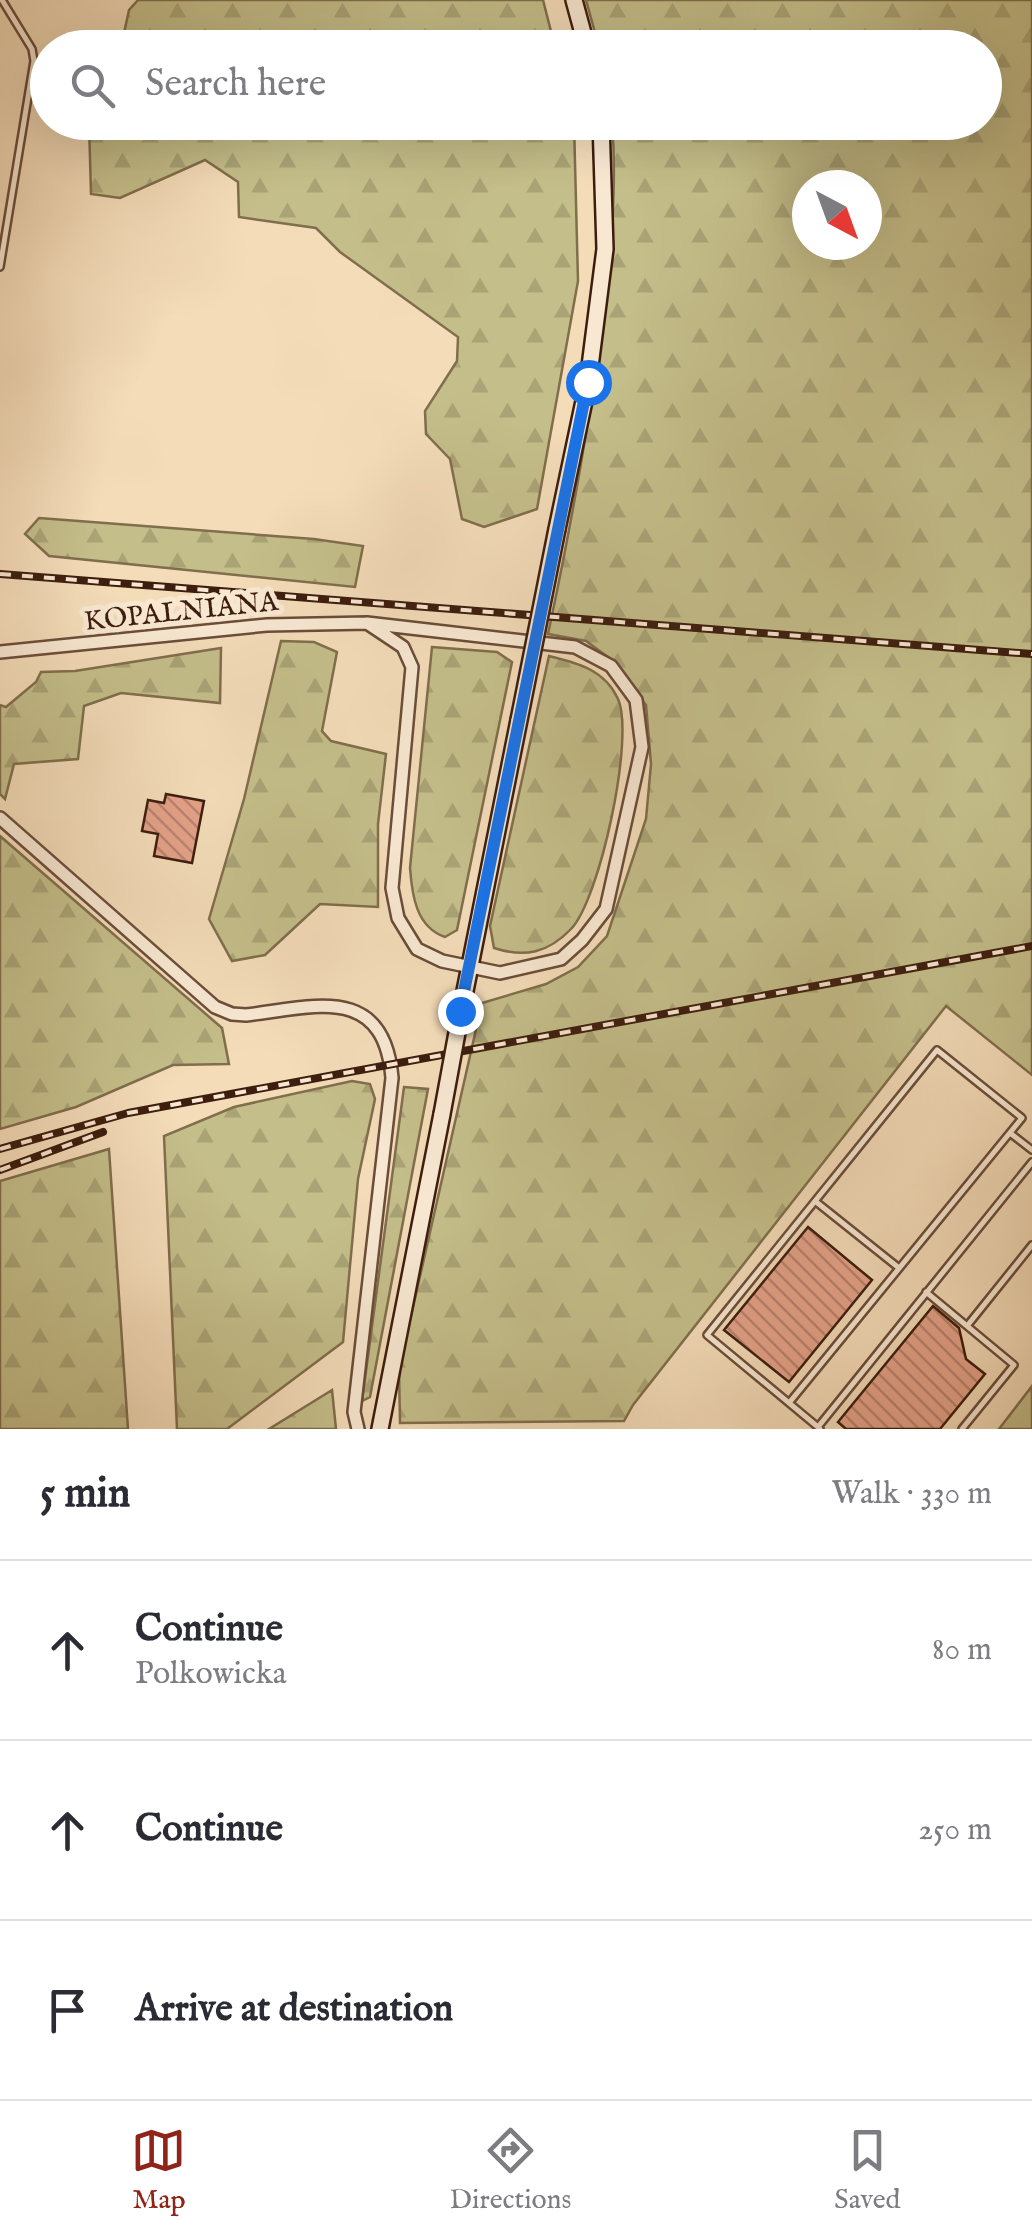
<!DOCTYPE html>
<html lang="en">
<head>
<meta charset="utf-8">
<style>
  body { margin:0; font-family:"IM FELL English",serif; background:#f7f7f7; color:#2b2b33 }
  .compass { position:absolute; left:792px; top:170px; width:90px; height:90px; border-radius:50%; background:#fff; box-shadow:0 10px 40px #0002; rotate:139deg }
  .stop { position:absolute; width:30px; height:30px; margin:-22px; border:8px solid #1a73e8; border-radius:50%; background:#fff }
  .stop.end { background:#1a73e8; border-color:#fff; box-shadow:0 2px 10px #0008 }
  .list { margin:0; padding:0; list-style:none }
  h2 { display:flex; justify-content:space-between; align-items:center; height:130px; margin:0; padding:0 40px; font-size:42px }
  h2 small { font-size:32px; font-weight:400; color:#7c7c81 }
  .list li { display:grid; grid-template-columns:65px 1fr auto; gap:30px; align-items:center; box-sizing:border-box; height:180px; padding:0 40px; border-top:2px solid #e1e1e2 }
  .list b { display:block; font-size:38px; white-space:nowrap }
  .list p { margin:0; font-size:32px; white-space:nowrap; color:#7c7c81 }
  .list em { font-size:32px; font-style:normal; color:#7c7c81 }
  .icon { flex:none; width:55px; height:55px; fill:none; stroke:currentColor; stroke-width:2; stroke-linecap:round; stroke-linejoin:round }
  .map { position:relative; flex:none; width:1032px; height:1429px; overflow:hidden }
  .search { position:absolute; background:#fff; box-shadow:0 10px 40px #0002; left:30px; right:30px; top:30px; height:110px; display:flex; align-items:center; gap:25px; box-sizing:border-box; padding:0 35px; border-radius:55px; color:#7c7c81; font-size:38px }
  .sheet { height:670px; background:#fff }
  nav { display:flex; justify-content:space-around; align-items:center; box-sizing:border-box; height:140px; border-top:2px solid #e1e1e2; background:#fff; font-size:28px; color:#7c7c81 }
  nav a { display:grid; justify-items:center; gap:5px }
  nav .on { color:#8f2418 }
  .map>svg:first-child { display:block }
</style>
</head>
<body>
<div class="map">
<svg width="1032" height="1429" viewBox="0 0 1032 1429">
  <defs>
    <pattern id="forest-firs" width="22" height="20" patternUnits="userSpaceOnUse" patternTransform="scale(2.5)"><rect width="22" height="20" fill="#c4be8a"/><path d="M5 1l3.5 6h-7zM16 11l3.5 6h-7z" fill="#a9a376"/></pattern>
    <pattern id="building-back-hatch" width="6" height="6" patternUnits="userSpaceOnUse" patternTransform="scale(2.5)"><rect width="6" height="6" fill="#e4a289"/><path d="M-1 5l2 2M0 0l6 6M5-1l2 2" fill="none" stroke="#ba836e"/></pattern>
  </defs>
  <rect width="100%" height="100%" fill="#f4dcb9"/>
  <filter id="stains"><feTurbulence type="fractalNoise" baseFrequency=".002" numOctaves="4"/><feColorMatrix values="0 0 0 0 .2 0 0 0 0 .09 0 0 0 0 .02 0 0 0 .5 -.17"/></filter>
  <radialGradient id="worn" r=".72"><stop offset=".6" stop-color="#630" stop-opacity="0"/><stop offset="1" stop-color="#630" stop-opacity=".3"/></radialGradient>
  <!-- forest -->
  <path fill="url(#forest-firs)" stroke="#806e4c" stroke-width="2.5" fill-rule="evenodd" d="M138,0H543L555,47H121L129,10Z
    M586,0H1032V1075L946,1006L633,1405L624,1421L400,1423L399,1369L482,1003L546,984L578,967L607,936L646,819L651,764L646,705L609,658L586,641L548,634C569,536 587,437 600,338C609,266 618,195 612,123L984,122V48L599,47ZM807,185H867V245H807Z
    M89,123H574L578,281L537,509L484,527L462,519L450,459L426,434L425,411L457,361L458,337L340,252L316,228L239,217L238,182L205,160L120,198L91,194Z
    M39,518L314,539L363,546L355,587L49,556L25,534Z
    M281,641L314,642L337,652L322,731L331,741L386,754L378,824V907L320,904L265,955L232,961L209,919L244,799Z
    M432,647L497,652L512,662L457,930L445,937C416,927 412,895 410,868Z
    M221,648L220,703L121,693L84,706L78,759L14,764L5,799L0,794V705L6,707L36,682L41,672L75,671Z
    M549,656C578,663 605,670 618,699C635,736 600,899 571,929C548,953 525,958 494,948L490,926Z
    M0,836L222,1028L229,1064L173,1065L76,1107L0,1129Z
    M352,1081L370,1084L375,1099L358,1179L343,1342L227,1429H177L164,1136L234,1107Z
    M404,1087L428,1089L370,1397L362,1401Z
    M109,1149L128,1429H0V1181Z
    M1032,1386V1429H999Z
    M332,1390L336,1429H269Z"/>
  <!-- building -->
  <path fill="url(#building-back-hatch)" stroke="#3d1d0e" stroke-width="2.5" d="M166,794L204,801L192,863L154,856L158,834L142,831L148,800L164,803Z
    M808,1227L872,1280L789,1382L724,1330Z
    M933,1306L959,1328L966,1359L985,1374L940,1429H846L838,1422Z"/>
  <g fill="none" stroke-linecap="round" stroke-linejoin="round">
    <defs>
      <path id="service" d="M0,267L34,61L32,49L2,0
        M1010,1133L1032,1150
        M815,1201L899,1268
        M926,1292L1014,1365L962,1429
        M967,1326L1032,1245
        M789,1403L1022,1118L937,1050L707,1335L818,1427L820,1429
        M818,1427L1032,1162"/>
      <path id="minor" d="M0,652L267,625L367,623L575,647L611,666L636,700L642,747L606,909L582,940L561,959L500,973L442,961L417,949L398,918L392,888L412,667L403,647L367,623
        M0,818L215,1007L232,1014L246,1015C314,1007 384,983 392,1078L354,1412L358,1429"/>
      <path id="secondary" d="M574,0L587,48
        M557,529L588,382L605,249L601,122
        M461,1011L519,720
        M380,1429L442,1114"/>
    </defs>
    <!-- service casing -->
    <use href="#service" stroke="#6b4d39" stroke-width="10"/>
    <!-- minor casing -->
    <use href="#minor" stroke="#6b4d39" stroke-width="16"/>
    <!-- secondary casing -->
    <use href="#secondary" stroke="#3d1d0e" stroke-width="20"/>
    <!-- service -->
    <use href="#service" stroke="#f8e8d2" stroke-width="5"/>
    <!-- minor -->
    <use href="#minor" stroke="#f8e8d2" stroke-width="11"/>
    <!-- secondary -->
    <use href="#secondary" stroke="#f8e8d2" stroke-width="15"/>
    <defs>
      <path id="rail" d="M0,574L1032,654
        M0,1149L128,1113L1032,946
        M0,1170L103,1132"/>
    </defs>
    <!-- rail casing -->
    <use href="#rail" stroke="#3d1d0e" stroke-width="8"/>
    <!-- rail -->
    <use href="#rail" stroke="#f8e8d2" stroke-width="4" stroke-dasharray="11" stroke-linecap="butt"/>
    <defs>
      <path id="secondary-bridge" d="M519,720L557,529
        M442,1114L461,1011"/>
    </defs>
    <!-- secondary-bridge casing -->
    <use href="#secondary-bridge" stroke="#3d1d0e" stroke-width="20" stroke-linecap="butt"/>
    <!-- secondary-bridge -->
    <use href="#secondary-bridge" stroke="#f8e8d2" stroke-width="15"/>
  </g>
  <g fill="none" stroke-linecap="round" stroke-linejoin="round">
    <!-- route -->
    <path stroke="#1a73e8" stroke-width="12" d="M460,1011L588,382"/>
  </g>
  <g text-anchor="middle" stroke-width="10" stroke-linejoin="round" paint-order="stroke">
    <!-- street labels -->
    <g font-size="28" fill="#3d1d0e" stroke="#f8e8d2">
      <text transform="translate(181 610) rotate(-6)" y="10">KOPALNIANA</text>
    </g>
  </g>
  <rect width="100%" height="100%" filter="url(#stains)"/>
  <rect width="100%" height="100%" fill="url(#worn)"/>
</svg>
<svg class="compass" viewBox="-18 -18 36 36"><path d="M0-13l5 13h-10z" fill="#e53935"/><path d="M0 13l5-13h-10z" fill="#7c7c81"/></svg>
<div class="stop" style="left:588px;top:382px"></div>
<div class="stop end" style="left:460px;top:1011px"></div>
<div class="search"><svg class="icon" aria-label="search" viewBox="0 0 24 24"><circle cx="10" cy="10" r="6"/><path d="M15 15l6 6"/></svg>Search here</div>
</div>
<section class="sheet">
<h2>5 min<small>Walk · 330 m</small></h2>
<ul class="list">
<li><svg class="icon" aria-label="ahead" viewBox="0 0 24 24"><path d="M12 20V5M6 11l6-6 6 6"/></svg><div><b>Continue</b><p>Polkowicka</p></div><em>80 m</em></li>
<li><svg class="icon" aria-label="ahead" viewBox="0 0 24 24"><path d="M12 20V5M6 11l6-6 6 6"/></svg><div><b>Continue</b></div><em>250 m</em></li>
<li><svg class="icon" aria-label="arrive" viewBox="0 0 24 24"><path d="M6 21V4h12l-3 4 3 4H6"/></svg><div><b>Arrive at destination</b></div></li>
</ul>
</section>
<nav>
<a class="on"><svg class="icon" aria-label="map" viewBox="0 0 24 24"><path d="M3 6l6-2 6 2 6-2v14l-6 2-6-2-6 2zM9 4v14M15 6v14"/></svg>Map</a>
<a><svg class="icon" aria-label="directions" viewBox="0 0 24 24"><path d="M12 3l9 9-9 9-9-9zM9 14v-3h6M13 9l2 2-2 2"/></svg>Directions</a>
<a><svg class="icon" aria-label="saved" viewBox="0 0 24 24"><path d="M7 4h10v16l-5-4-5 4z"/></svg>Saved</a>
</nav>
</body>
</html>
